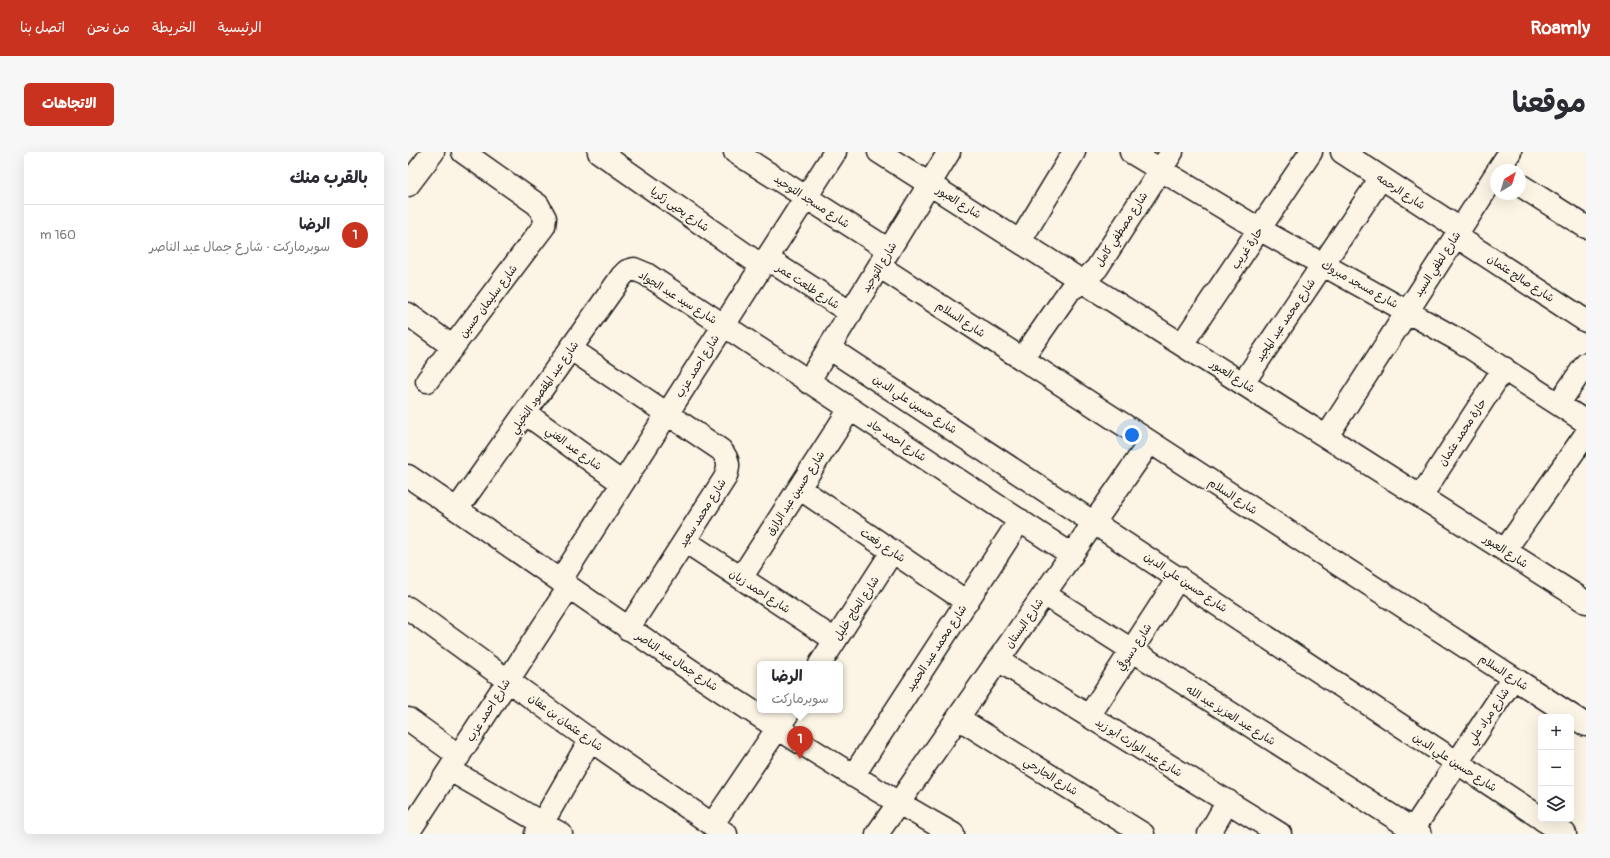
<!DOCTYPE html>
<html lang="ar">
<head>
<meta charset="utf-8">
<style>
  body { margin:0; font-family:Pangolin,"Playpen Sans Arabic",sans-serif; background:#f7f7f7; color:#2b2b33; direction:rtl }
  .controls { position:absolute; right:12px; bottom:12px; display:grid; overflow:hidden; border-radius:6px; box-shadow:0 4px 16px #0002 }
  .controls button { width:36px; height:36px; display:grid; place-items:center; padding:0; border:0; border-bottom:1px solid #e1e1e2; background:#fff; color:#2b2b33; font:20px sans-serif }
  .compass { position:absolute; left:1082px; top:12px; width:36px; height:36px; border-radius:50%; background:#fff; box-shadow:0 4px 16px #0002; rotate:38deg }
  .you { position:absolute; left:724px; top:283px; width:14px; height:14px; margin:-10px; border:3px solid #fff; border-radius:50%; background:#1a73e8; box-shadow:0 0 0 6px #1a73e833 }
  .badge { display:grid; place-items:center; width:26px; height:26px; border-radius:50%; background:#c8321e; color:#fff; font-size:13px; font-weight:700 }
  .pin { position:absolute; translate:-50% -33px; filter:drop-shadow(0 1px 2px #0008) }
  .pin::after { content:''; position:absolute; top:21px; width:14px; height:12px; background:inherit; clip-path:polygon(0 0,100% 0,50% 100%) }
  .popup { position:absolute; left:349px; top:509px; width:86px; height:52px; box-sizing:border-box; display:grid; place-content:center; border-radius:6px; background:#fff; filter:drop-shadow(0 1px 3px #0005); font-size:13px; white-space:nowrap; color:#7c7c81 }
  .popup b { font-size:15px; color:#2b2b33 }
  .popup::after { content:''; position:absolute; left:50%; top:100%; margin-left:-8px; border:8px solid transparent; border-top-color:#fff }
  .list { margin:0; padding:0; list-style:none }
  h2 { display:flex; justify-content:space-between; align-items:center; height:52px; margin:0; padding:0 16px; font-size:17px }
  h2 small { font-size:13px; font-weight:400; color:#7c7c81 }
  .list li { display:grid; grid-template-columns:26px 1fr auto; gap:12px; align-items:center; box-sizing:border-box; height:60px; padding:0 16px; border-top:1px solid #e1e1e2 }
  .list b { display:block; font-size:15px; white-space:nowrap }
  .list p { margin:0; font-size:13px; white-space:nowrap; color:#7c7c81 }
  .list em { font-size:13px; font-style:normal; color:#7c7c81 }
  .icon { flex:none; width:22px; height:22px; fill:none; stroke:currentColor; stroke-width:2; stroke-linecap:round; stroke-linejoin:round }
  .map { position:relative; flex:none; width:1178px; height:682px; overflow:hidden; direction:ltr; border-radius:6px }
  header { display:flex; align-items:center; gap:24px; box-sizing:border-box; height:56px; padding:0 20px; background:#c8321e; color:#fff }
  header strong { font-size:19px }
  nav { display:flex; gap:22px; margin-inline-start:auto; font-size:14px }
  .intro { display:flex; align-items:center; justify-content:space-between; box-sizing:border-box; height:96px; padding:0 24px }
  h1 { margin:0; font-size:28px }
  .button { padding:10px 18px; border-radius:6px; background:#c8321e; color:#fff; font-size:14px; font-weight:700 }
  main { display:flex; gap:24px; padding:0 24px }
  aside { flex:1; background:#fff; border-radius:6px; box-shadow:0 4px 16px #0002 }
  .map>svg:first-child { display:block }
</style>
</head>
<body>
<header>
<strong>Roamly</strong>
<nav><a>الرئيسية</a><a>الخريطة</a><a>من نحن</a><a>اتصل بنا</a></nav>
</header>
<div class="intro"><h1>موقعنا</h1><a class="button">الاتجاهات</a></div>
<main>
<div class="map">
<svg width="1178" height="682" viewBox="0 0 1178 682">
  <rect width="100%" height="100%" fill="#fcf5e5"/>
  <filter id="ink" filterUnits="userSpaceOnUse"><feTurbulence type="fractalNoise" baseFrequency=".025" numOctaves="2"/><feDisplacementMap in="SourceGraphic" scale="8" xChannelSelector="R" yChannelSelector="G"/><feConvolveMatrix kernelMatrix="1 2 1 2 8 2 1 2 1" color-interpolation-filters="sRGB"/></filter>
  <g filter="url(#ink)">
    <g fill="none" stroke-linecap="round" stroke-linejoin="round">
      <defs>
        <path id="minor" d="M191,0L354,114
          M327,0L481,98
          M471,0L1178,450
          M723,0L851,77L1052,189L1178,270
          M934,0L1052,77
          M1090,18L1102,0
          M0,33L25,0
          M1112,33L1178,75
          M1048,84L1178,169
          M612,89L666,0
          M358,106L443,161
          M471,114L1178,573
          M0,162L45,195
          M774,192L903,0
          M421,196L1133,666
          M163,197L313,298C321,308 322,314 317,326L220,477
          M614,207L662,138L676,129L689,116L764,0
          M19,229L136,74L137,66L130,53L55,0
          M400,230L541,0
          M835,231L973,26
          M1151,251L1178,212
          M117,261L214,331
          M919,284L1088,22
          M0,324C180,446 355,576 545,682
          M391,336L559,450
          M1013,344L1096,216
          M49,357L214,124L219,119L226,117L238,122L664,403
          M277,389L427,488
          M1097,398L1178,282
          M333,426L442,257
          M152,429L427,0
          M636,442L1012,682
          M0,456L182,588L318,682
          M590,508L872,682
          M412,512L484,400
          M681,564L771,425
          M550,566L735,682
          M0,567L51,604
          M42,618L153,682
          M445,624L612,368
          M1134,667L1157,682
          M304,673L382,558
          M0,681L161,435
          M128,682L182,588
          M469,682L742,290
          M801,682L820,649
          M1002,682L1105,526"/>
      </defs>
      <!-- minor casing -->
      <use href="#minor" stroke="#1c1c1c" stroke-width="25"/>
      <!-- minor -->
      <use href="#minor" stroke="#fcf5e5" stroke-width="22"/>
    </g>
  </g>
  <g text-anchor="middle" stroke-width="3.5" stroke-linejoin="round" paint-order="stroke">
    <!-- street labels -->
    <g font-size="11" fill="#1c1c1c" stroke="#fcf5e5">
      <text transform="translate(993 39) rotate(33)" y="4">شارع الرحمه</text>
      <text transform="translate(404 49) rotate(33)" y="4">شارع مسجد التوحيد</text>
      <text transform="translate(551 50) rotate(32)" y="4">شارع العبور</text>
      <text transform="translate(272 57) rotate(35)" y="4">شارع يحيى زكريا</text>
      <text transform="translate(713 77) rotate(-57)" y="4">شارع مصطفي كامل</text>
      <text transform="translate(839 96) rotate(-56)" y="4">حارة غريب</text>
      <text transform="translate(1029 112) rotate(-57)" y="4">شارع لطفي السيد</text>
      <text transform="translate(471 115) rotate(-59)" y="4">شارع التوحيد</text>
      <text transform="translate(1113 126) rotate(33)" y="4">شارع صالح عثمان</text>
      <text transform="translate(952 132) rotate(29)" y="4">شارع مسجد مبروك</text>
      <text transform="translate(400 134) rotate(33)" y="4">شارع طلعت عمر</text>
      <text transform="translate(270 145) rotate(32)" y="4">شارع سيد عبد الجواد</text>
      <text transform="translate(80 149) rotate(-53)" y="4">شارع سليمان حسين</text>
      <text transform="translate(553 167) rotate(33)" y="4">شارع السلام</text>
      <text transform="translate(877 168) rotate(-56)" y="4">شارع محمد عبد المجيد</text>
      <text transform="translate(289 214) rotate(-58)" y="4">شارع احمد عزب</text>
      <text transform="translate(825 224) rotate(33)" y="4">شارع العبور</text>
      <text transform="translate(136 235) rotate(-55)" y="4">شارع عبد المقصود النخيلي</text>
      <text transform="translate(507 252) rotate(33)" y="4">شارع حسين علي الدين</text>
      <text transform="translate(1054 280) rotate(-57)" y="4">حارة محمد عثمان</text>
      <text transform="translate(489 288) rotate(33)" y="4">شارع احمد جاد</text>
      <text transform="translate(166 296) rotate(36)" y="4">شارع عبد الغني</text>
      <text transform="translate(387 341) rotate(-57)" y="4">شارع حسين عبد الرازق</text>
      <text transform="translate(825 344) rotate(33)" y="4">شارع السلام</text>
      <text transform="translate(294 361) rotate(-58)" y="4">شارع محمد سعيد</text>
      <text transform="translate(475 393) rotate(34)" y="4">شارع رفعت</text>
      <text transform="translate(1098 399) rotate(33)" y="4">شارع العبور</text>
      <text transform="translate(778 430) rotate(34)" y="4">شارع حسين علي الدين</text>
      <text transform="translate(352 439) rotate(33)" y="4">شارع احمد زيان</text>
      <text transform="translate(448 456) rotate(-57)" y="4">شارع الحاج خليل</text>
      <text transform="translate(616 471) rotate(-55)" y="4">شارع البستان</text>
      <text transform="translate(726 495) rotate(-57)" y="4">شارع دسوقي</text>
      <text transform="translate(528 496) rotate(-57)" y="4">شارع محمد عبد الحميد</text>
      <text transform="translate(269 509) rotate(34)" y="4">شارع جمال عبد الناصر</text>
      <text transform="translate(1096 520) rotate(33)" y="4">شارع السلام</text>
      <text transform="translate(80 558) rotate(-58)" y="4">شارع احمد عزب</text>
      <text transform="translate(823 563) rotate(32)" y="4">شارع عبد العزيز عبد الله</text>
      <text transform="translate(1080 564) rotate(-56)" y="4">شارع مراد علي</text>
      <text transform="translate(158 570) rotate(36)" y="4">شارع عثمان بن عفان</text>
      <text transform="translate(731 595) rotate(32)" y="4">شارع عبد الوارث أبو زيد</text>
      <text transform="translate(1047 610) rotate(33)" y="4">شارع حسين علي الدين</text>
      <text transform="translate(643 624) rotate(32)" y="4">شارع الجارحي</text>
    </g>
  </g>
</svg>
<div class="controls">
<button>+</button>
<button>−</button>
<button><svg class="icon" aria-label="layers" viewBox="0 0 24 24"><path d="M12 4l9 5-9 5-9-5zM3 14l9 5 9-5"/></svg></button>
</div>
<svg class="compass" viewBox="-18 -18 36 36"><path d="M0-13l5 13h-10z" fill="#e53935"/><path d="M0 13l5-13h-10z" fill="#7c7c81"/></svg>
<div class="you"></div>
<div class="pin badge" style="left:392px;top:607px">1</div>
<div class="popup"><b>الرضا</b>سوبرماركت</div>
</div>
<aside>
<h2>بالقرب منك<small></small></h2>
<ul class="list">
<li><span class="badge">1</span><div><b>الرضا</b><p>سوبرماركت · شارع جمال عبد الناصر</p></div><em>160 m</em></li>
</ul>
</aside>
</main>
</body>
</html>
